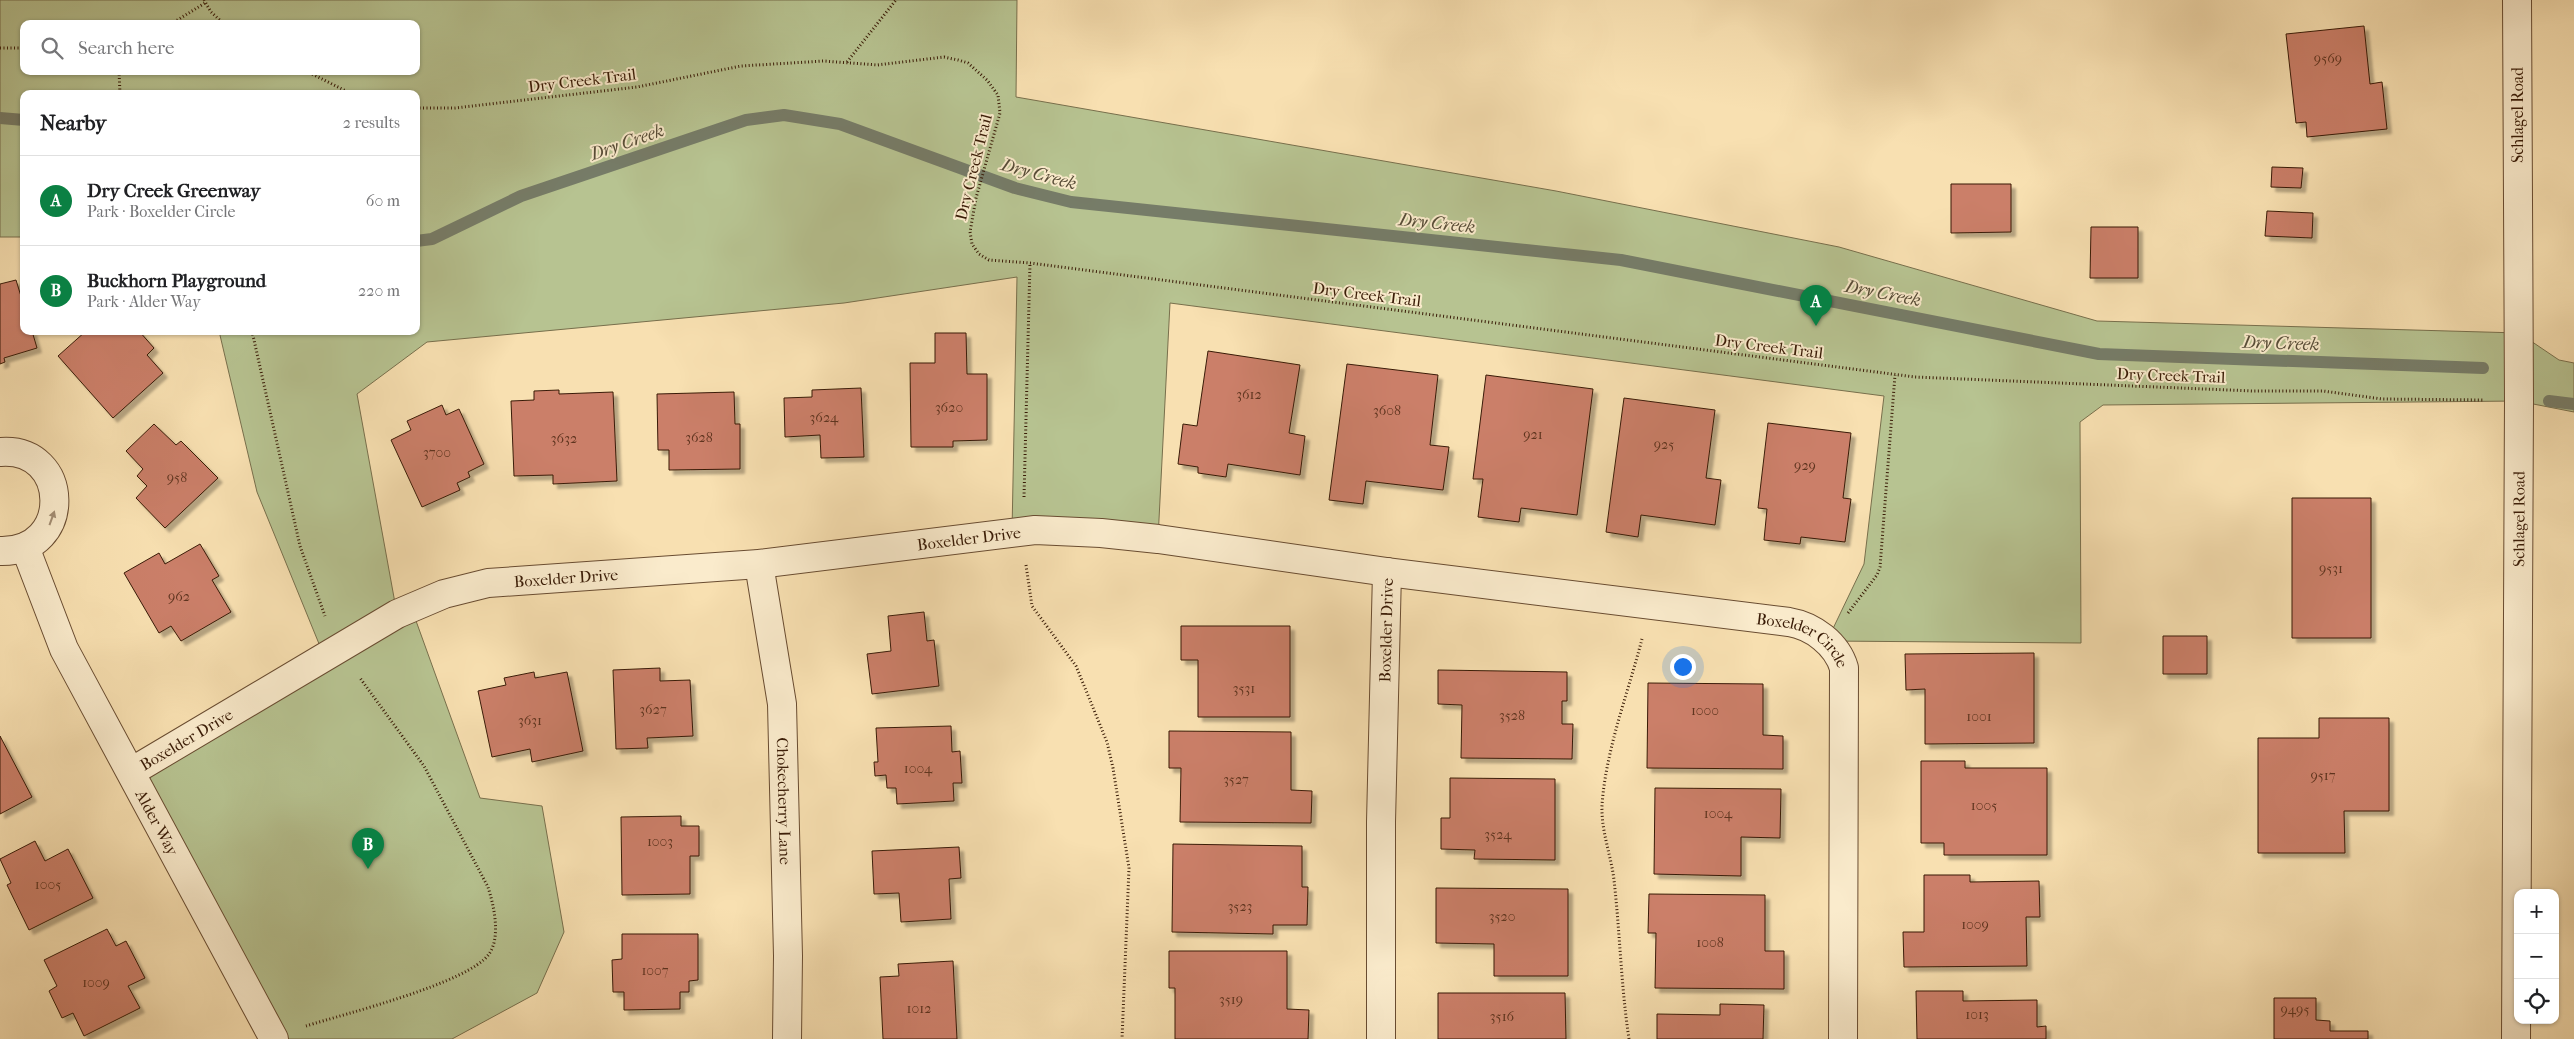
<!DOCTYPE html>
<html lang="en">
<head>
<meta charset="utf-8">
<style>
  body { margin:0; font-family:"IM FELL French Canon",serif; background:#f2f2f2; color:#202124 }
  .controls { position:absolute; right:15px; bottom:15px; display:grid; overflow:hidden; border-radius:10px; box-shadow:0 1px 4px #0004 }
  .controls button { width:45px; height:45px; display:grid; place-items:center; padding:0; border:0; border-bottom:1px solid #e0e0e0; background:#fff; color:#202124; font:25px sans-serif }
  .you { position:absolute; left:1682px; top:666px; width:18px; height:18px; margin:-12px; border:4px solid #fff; border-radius:50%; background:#1a73e8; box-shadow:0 0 0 8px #1a73e833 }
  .badge { display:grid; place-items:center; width:32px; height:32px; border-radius:50%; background:#0b8043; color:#fff; font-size:16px; font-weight:700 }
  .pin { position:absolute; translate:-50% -41px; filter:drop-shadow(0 1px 2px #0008) }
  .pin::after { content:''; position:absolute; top:26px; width:18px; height:15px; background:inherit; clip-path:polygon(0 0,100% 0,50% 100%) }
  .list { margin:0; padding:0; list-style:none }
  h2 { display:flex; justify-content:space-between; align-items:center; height:65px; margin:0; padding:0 20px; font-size:21px }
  h2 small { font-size:16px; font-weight:400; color:#757577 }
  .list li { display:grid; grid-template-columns:32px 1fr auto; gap:15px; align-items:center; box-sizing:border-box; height:90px; padding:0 20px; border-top:1px solid #e0e0e0 }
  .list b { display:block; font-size:19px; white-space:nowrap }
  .list p { margin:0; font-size:16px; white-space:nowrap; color:#757577 }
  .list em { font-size:16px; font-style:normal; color:#757577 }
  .icon { flex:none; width:28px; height:28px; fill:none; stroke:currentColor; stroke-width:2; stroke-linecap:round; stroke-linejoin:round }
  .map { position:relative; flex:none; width:2574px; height:1039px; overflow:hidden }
  .search { position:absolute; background:#fff; box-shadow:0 1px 4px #0004; left:20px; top:20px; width:400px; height:55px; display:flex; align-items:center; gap:12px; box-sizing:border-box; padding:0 18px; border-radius:10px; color:#757577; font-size:19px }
  .panel { position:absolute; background:#fff; box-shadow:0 1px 4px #0004; left:20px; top:90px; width:400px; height:245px; border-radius:10px }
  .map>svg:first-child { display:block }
</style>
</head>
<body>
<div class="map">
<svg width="2574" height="1039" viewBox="0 0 2574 1039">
  <defs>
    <filter id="shadow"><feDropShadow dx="4.5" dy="4.5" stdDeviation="1" flood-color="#0004"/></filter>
  </defs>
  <rect width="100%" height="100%" fill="#f8e0b1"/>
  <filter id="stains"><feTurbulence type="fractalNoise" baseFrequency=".004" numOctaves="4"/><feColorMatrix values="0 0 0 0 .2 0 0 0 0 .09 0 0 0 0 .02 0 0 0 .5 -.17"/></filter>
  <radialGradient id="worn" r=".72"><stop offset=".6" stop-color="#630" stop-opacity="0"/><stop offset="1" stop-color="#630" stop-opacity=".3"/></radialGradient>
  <!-- green -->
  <path fill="#b7c391" stroke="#786f4c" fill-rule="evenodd" d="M0,0H1017L1016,97L1556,191L1839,247L2097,321L2519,333L2559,360L2574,363V412L2518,401L2103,405L2080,422L2081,643L1827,641L1864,564L1884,396L1170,303L1158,539L1012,532L1017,277L844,303L427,342L357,394L397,614L411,607L480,798L542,806L564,932L537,993L452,1039H274L131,772L324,656L257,492L219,331H416V94H24V237H0ZM24,24H416V71H24Z"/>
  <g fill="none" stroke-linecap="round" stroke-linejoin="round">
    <!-- stream -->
    <path stroke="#767c68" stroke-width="12" d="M0,118L24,120
      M416,241L432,239L521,196L746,120L784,115L840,124L1015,188L1071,202L1621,260L2099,354L2483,368
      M2549,401L2574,404"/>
  </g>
  <!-- building -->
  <path fill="#cb7f69" stroke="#391b06" filter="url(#shadow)" d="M2364,26L2370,84L2382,82L2387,129L2307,137L2306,122L2296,123L2286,34Z
    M2272,167L2303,168L2301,188L2271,187Z
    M1951,184H2011V232L1951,233Z
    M2267,211L2313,213L2312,238L2265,236Z
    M2091,227H2138V278H2090Z
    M16,280L24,306V331H32L37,348L4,358L5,362L0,364V284Z
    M86,331H139L154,348L147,355L163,373L113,418L58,356Z
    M935,333H966L967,374H987V440L953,441V447H911L910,363H935Z
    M1208,351L1300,365L1289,433L1305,436L1300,475L1228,464L1226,477L1198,473V467L1178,464L1183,424L1197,426Z
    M1347,364L1438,375L1430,445L1449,447L1443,490L1366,481L1363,504L1329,500Z
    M1486,375L1593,389L1577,515L1521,508L1519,522L1478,517L1483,479H1473Z
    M861,388L864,457L821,458L820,435L785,437L784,398L812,397V390Z
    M559,390V394L613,392L617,481L553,484V475L514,476L511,401L534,400V391Z
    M734,392L735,424H740V469L669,470V450H658L657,394Z
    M1624,398L1715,410L1706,478L1721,480L1715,525L1641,515L1638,537L1606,532Z
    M442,405L446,415L459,409L484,464L468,472L470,477L457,483L460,490L422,507L391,440L411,430L407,421Z
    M1768,423L1851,433L1843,498L1851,499L1845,542L1801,537L1800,544L1764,540L1767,509L1758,508Z
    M154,424L176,445L181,441L218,478L165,528L136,498L147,486L137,476L143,469L126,451Z
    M2292,498H2371V638H2292Z
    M200,544L219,576L212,580L231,612L181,641L171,626L159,633L124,573L159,553L165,564Z
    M924,612L927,641L934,640L939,686L872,694L867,654L891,651L888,616Z
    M1181,626H1290V717H1198V660H1181Z
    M2163,636H2207V674H2163Z
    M2034,653V743L1925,744V689L1906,690L1905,654Z
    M660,668V681L690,680L693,736L647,738L648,748L616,749L613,670Z
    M1438,670L1567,672V701H1562V724H1573L1572,759L1461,758L1462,705L1438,704Z
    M534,672L535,678L567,672L583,751L532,762L530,749L492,757L478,691L506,685L504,678Z
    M1648,683L1763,684V735L1783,736V769L1647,768Z
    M2319,718H2389V811H2344L2345,853H2258V738H2319Z
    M951,726L952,752L960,751L962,783H953L954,801L897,804L896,788H887L886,775L875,776L874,762H878L876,728Z
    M1169,731L1291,732V790L1312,791L1311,823L1180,822L1181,768H1169Z
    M0,736L32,797L0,814Z
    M1921,761H1965V768H2047V855H1944V843H1921Z
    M1450,778L1555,779V860L1474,859L1475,850L1441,849V818H1450Z
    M1655,788L1781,789L1780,838L1741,837V876L1654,874Z
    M681,816V826H699V856H690V894L622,895L621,817Z
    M35,841L45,861L68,849L93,898L29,930L7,885L11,883L0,859Z
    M1173,844L1302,846V887H1308L1307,925H1273V934L1172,932Z
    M959,847L961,878L949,879L951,919L901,922L899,893L874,894L872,851Z
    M1924,875H1970V882L2039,881L2040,917H2026L2027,966L1904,967L1903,932H1924Z
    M1436,888L1568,889V976H1494V944L1436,943Z
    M1649,894L1765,895V951H1784V989L1655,988L1656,933H1648Z
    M107,929L116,946L126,941L145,978L128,986L140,1008L84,1036L73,1013L62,1018L49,991L57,986L44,960Z
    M622,934H698V980L689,981V992H680V1009L624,1010V992H613L612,960L622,959Z
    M1169,951H1287V1009L1309,1010L1308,1039H1175V988H1169Z
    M953,961L957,1039H883L880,977L899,976L898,964Z
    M1916,991H1963V1001L2037,1000V1027L2046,1026V1039H1917Z
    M1438,993H1565L1566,1039H1438Z
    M2274,998H2316V1020L2330,1021V1031H2368V1039H2274Z
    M1720,1004L1764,1005L1763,1039H1657V1014L1720,1015Z"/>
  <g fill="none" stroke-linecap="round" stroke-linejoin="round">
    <defs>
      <g id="street">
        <path d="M0,452C71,446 74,553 0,551"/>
        <path id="s1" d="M25,547L64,649L274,1039"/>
        <path id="s2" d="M759,564L782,704L788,956L787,1039"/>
        <path id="s3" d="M131,772L397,614L444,594L488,583L759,564L1035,530L1101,533L1158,539L1387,572L1789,622C1813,626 1837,644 1844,668L1843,1039"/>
        <path id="s4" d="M1381,1039V822L1387,572"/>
        <path id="s5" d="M2516,1039L2519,401L2517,0"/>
      </g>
    </defs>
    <!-- street casing -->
    <use href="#street" stroke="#694c31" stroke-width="30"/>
    <!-- path -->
    <path stroke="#391b06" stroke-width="3" stroke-dasharray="1 2.5" stroke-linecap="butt" d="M204,0L211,12L224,24
      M171,24L205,3
      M0,48H24
      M847,62L896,0
      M119,71L120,94
      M306,71L352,94
      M416,108H455L637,87L741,66L824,61L877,65L944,57L958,60L968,63L987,80L998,95L1000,113L976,198L970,232L972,244L979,254L989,260L1030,263L1915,377L2253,391H2323L2382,399L2484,400
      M252,331L300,546L325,616
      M1024,497L1030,263
      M1026,565L1032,606L1076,666L1107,742L1113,768L1129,868L1122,1039
      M1848,613L1877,575L1880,567L1895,375
      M306,1026C344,1014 469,983 489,954C501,937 494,906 488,887L424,766L360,678
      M1629,1039C1621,986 1620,933 1614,880C1611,855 1601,831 1602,805C1606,749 1628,693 1642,639"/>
    <!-- street -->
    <use href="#street" stroke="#faebcc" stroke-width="28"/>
  </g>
  <!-- one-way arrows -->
  <defs><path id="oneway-solid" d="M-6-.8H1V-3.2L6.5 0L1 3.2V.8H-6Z" transform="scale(1.25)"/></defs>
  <use fill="#a38d73" href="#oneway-solid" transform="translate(52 518) rotate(-70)"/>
  <g text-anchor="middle" stroke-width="4" stroke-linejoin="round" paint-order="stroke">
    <!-- number labels -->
    <g font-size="14" fill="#5e341f">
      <text x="2328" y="63">9569</text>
      <text x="1249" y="399">3612</text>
      <text x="949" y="412">3620</text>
      <text x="1387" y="415">3608</text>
      <text x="824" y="422">3624</text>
      <text x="1533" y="439">921</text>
      <text x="699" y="442">3628</text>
      <text x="564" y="443">3632</text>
      <text x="1664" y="449">925</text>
      <text x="437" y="457">3700</text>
      <text x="1805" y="470">929</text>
      <text x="177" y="482">958</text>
      <text x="2331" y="573">9531</text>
      <text x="179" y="601">962</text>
      <text x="1244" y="693">3531</text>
      <text x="653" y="714">3627</text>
      <text x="1705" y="715">1000</text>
      <text x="1512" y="720">3528</text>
      <text x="1979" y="721">1001</text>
      <text x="530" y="725">3631</text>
      <text x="918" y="773">1004</text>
      <text x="2323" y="780">9517</text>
      <text x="1236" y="784">3527</text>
      <text x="1984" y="810">1005</text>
      <text x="1718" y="818">1004</text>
      <text x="1498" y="839">3524</text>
      <text x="660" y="846">1003</text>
      <text x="48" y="889">1005</text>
      <text x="1240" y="911">3523</text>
      <text x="1502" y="921">3520</text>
      <text x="1975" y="929">1009</text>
      <text x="1710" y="947">1008</text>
      <text x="655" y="975">1007</text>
      <text x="96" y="987">1009</text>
      <text x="1231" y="1004">3519</text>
      <text x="919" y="1013">1012</text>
      <text x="2295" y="1014">9495</text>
      <text x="1977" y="1019">1013</text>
      <text x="1502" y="1021">3516</text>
    </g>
    <!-- street labels -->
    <g font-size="16" fill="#391b06" stroke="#faebcc">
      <text transform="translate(582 80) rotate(-7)" y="6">Dry Creek Trail</text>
      <text transform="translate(2517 115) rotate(-90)" y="6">Schlagel Road</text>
      <text transform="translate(973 167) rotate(-76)" y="6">Dry Creek Trail</text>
      <text transform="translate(1367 294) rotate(7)" y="6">Dry Creek Trail</text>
      <text transform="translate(1769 346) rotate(7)" y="6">Dry Creek Trail</text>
      <text transform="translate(2171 375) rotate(2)" y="6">Dry Creek Trail</text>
      <text dy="6" stroke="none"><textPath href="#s5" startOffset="520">Schlagel Road</textPath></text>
      <text dy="6" stroke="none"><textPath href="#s3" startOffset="889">Boxelder Drive</textPath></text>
      <text dy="6" stroke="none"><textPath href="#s3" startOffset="484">Boxelder Drive</textPath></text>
      <text dy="6" stroke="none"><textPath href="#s4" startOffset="409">Boxelder Drive</textPath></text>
      <text dy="6" stroke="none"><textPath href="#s3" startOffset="1736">Boxelder Circle</textPath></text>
      <text dy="6" stroke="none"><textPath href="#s3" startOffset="64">Boxelder Drive</textPath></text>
      <text dy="6" stroke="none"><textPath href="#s2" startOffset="239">Chokecherry Lane</textPath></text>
      <text dy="6" stroke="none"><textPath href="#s1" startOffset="306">Alder Way</textPath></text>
    </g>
    <!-- water labels -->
    <g font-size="18" font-style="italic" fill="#574c37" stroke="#faebcc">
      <text transform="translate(627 142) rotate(-19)" y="6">Dry Creek</text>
      <text transform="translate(1039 174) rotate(15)" y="6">Dry Creek</text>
      <text transform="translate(1437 223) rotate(6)" y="6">Dry Creek</text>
      <text transform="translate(1883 293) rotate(11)" y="6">Dry Creek</text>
      <text transform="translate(2281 343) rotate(2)" y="6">Dry Creek</text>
    </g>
  </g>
  <rect width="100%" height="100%" filter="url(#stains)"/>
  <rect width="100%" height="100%" fill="url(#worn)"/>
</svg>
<div class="controls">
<button>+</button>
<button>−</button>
<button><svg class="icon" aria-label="locate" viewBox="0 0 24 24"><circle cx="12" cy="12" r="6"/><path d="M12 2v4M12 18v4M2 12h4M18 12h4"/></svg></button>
</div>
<div class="you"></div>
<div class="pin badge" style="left:1816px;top:326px">A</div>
<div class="pin badge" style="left:368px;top:869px">B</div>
<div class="search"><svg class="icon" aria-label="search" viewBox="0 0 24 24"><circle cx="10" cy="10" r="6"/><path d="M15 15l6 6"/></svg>Search here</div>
<section class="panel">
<h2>Nearby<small>2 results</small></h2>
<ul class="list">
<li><span class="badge">A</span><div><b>Dry Creek Greenway</b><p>Park · Boxelder Circle</p></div><em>60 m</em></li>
<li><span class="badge">B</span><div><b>Buckhorn Playground</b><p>Park · Alder Way</p></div><em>220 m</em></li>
</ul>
</section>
</div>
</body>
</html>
